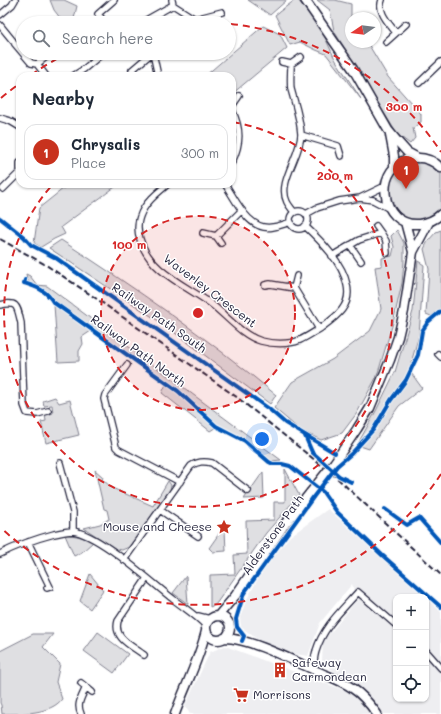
<!DOCTYPE html>
<html lang="en">
<head>
<meta charset="utf-8">
<style>
  body { margin:0; font-family:Mali,sans-serif; background:#f2f2f3; color:#1f2937 }
  .controls { position:absolute; right:12px; bottom:12px; display:grid; overflow:hidden; border-radius:8px; box-shadow:0 1px 3px #0004 }
  .controls button { width:36px; height:36px; display:grid; place-items:center; padding:0; border:0; border-bottom:1px solid #e0e1e3; background:#fff; color:#1f2937; font:20px sans-serif }
  .compass { position:absolute; left:345px; top:12px; width:36px; height:36px; border-radius:50%; background:#fff; box-shadow:0 1px 3px #0004; rotate:257deg }
  .you { position:absolute; left:262px; top:439px; width:14px; height:14px; margin:-10px; border:3px solid #fff; border-radius:50%; background:#1a73e8; box-shadow:0 0 0 6px #1a73e833 }
  .badge { display:grid; place-items:center; width:26px; height:26px; border-radius:50%; background:#c8321e; color:#fff; font-size:13px; font-weight:700 }
  .pin { position:absolute; translate:-50% -33px; filter:drop-shadow(0 1px 2px #0008) }
  .pin::after { content:''; position:absolute; top:21px; width:14px; height:12px; background:inherit; clip-path:polygon(0 0,100% 0,50% 100%) }
  .list { margin:0; padding:0; list-style:none }
  h2 { display:flex; justify-content:space-between; align-items:center; height:52px; margin:0; padding:0 16px; font-size:17px }
  h2 small { font-size:13px; font-weight:400; color:#747a83 }
  .list li { display:grid; grid-template-columns:26px 1fr auto; gap:12px; align-items:center; box-sizing:border-box; height:56px; margin:0 8px 8px; padding:0 8px; border:1px solid #e0e1e3; border-radius:12px }
  .list b { display:block; font-size:15px; white-space:nowrap }
  .list p { margin:0; font-size:13px; white-space:nowrap; color:#747a83 }
  .list em { font-size:13px; font-style:normal; color:#747a83 }
  .icon { flex:none; width:22px; height:22px; fill:none; stroke:currentColor; stroke-width:2; stroke-linecap:round; stroke-linejoin:round }
  .map { position:relative; flex:none; width:441px; height:714px; overflow:hidden }
  .search { position:absolute; background:#fff; box-shadow:0 1px 3px #0004; left:16px; top:16px; width:220px; height:44px; display:flex; align-items:center; gap:10px; box-sizing:border-box; padding:0 14px; border-radius:22px; color:#747a83; font-size:15px }
  .panel { position:absolute; background:#fff; box-shadow:0 1px 3px #0004; left:16px; top:72px; width:220px; height:116px; border-radius:12px }
  .map>svg:first-child { display:block }
</style>
</head>
<body>
<div class="map">
<svg width="441" height="714" viewBox="0 0 441 714">
  <rect width="100%" height="100%" fill="#fff"/>
  <filter id="ink" filterUnits="userSpaceOnUse"><feTurbulence type="fractalNoise" baseFrequency=".025" numOctaves="2"/><feDisplacementMap in="SourceGraphic" scale="8" xChannelSelector="R" yChannelSelector="G"/><feConvolveMatrix kernelMatrix="1 2 1 2 8 2 1 2 1" color-interpolation-filters="sRGB"/></filter>
  <g filter="url(#ink)">
    <!-- built -->
    <path fill="#eeeef1" d="M328,509L425,597H396V699H426V598L441,612V714H382L322,661L323,642L357,600L352,584L320,623L308,656L295,654L274,646L257,639L241,627L240,618L246,601L260,575L289,537Z
      M225,646L349,692L367,707L371,714H190L185,706L210,652Z"/>
    <!-- green -->
    <path fill="#dfdfe2" stroke="#80808e" d="M50,0H64L77,6L73,23H64L54,10Z
      M248,0H287L270,15Z
      M295,0H298L321,29L335,59L361,99L326,54L316,50L300,42L290,45L275,15Z
      M317,0H335L351,4V42H367L388,77L421,114V122L413,128L415,138L410,144L397,134L334,31L330,10Z
      M263,26L280,34L287,48L232,94V76H205Z
      M420,161L429,163L441,172V209C437,214 432,216 426,218C389,230 369,167 420,161Z
      M69,184H119L61,227L65,234L54,239L41,247L34,243L39,208Z
      M397,230L404,243V262L402,283L393,323L377,376L357,413L342,433L321,440L300,430L274,408L292,382L333,359L370,331L381,309L375,267L382,266V258L392,256L394,247L391,236Z
      M441,230V308L431,316L426,314L429,269L424,249L428,241L436,232Z
      M61,240C135,288 209,339 276,395L270,404L163,324L49,248Z
      M418,261L424,265L419,335L409,370L422,388L399,406L369,449L357,445L376,411L395,372L413,311Z
      M26,274L30,276L37,285L47,286L281,460L271,461L268,460L245,441L218,426L210,431L162,393L167,382L52,298C46,284 28,291 26,274Z
      M54,305L91,331L82,337L83,344L79,351V361L58,362Z
      M55,397L59,403L70,400L79,435L46,443L41,422L46,421L45,415L53,413L52,405L44,406L43,401Z
      M285,469L299,495L266,533L216,604L210,607V575L235,574L234,555L247,554L246,521L274,520V502H285Z
      M95,470L103,477L102,479L112,488L153,506L168,481L171,485L170,490L129,547L122,550L116,549L84,528L100,524L109,519L107,510L104,509Z
      M263,472L264,498L244,499Z
      M223,528L225,530L226,551L213,552L209,548Z
      M65,535C76,535 84,537 93,542L82,552L74,556Z
      M90,574L103,590L90,609L80,601Z
      M186,576L188,604L173,593Z
      M98,632L128,654L114,673L84,651Z
      M33,634H53L43,647L60,664L56,682L62,699C51,714 21,714 2,714L1,705L0,703V651Z"/>
    <g fill="none" stroke-linecap="round" stroke-linejoin="round">
      <defs>
        <path id="street" d="M172,0L173,5L195,19L222,12
          M382,0C377,12 389,23 396,33
          M0,15L12,5L15,0
          M105,23L98,14L114,0
          M141,23L173,5
          M0,25L13,41
          M386,42L406,24
          M15,44L31,63L37,64L46,76
          M153,53L158,76
          M282,62L291,64L301,57
          M37,64L51,53
          M291,64C291,72 290,81 291,89C295,104 300,118 301,134C301,156 277,182 287,202C289,206 292,209 294,212
          M132,70L152,53
          M73,76L84,69L103,53
          M419,83L441,62
          M232,106L239,96
          M232,110C241,129 241,143 232,162
          M0,118L10,121L20,127
          M301,135L338,146L341,156
          M20,163V169
          M168,184C160,191 150,198 144,208C138,218 136,227 140,239C149,271 185,285 210,303C226,315 241,335 261,341C272,344 288,345 300,340C307,337 314,332 321,328C336,317 352,306 347,285C343,263 321,241 305,226
          M225,184C236,200 249,232 273,227C279,226 285,224 291,222
          M3,189L20,172
          M360,198L373,200L390,209
          M290 220a9 9 0 1 1 18 0a9 9 0 1 1-18 0Z
          M306,214L317,208L339,201L360,198L385,186
          M376,226L381,233
          M203,233L216,236L221,243
          M216,236L242,210
          M350,245L361,261
          M332,256L359,240L381,233L386,241L387,253
          M265,285L270,284L294,288L319,329
          M294,288L297,276
          M0,305C18,301 17,306 21,323L24,405L27,413L37,414L48,411
          M438,354L441,357
          M127,365L105,395L104,399L116,447L119,450L180,482
          M60,463L73,512V531
          M160,510L198,536
          M28,542L50,587L47,588
          M0,554C18,545 35,539 54,534C60,533 66,531 72,531C98,533 151,582 173,599C184,608 196,615 206,626
          M124,560L191,466C198,461 204,461 212,463L248,491
          M198,616L210,619
          M426,651L441,668
          M144,655C131,645 113,638 118,621L147,578
          M313,669C314,663 314,657 316,651C323,627 342,610 358,592L396,625
          M81,683L86,687C82,697 76,704 81,714
          M86,687L92,692"/>
        <path id="secondary" d="M305,0L353,69L388,130L398,142L407,152L418,158
          M390,135L394,156V168
          M441,168C433,160 424,157 413,158C372,164 379,227 419,224C427,223 435,220 441,214
          M405,222L413,252
          M334,463L357,429L370,408L390,360L398,337L404,311L413,252L429,222
          M218,616L235,596L284,525L310,493
          M206 628a12 12 0 1 1 24 0a12 12 0 1 1-24 0Z
          M224,638C249,638 294,661 319,672C330,677 342,681 352,688C363,695 370,704 377,714
          M175,714C185,686 199,660 206,631"/>
      </defs>
      <!-- street casing -->
      <use href="#street" stroke="#22223b" stroke-width="8"/>
      <!-- secondary casing -->
      <use href="#secondary" stroke="#22223b" stroke-width="11"/>
      <!-- street -->
      <use href="#street" stroke="#fff" stroke-width="5.5"/>
      <!-- secondary -->
      <use href="#secondary" stroke="#fff" stroke-width="8"/>
      <!-- rail -->
      <path stroke="#22223b" stroke-width="2" stroke-dasharray="6 3" stroke-linecap="butt" d="M0,239L46,265L94,297L238,398L337,478L441,575"/>
      <defs>
        <path id="secondary-bridge" d="M310,493L334,463"/>
      </defs>
      <!-- secondary-bridge casing -->
      <use href="#secondary-bridge" stroke="#22223b" stroke-width="11" stroke-linecap="butt"/>
      <!-- secondary-bridge -->
      <use href="#secondary-bridge" stroke="#fff" stroke-width="8"/>
      <defs>
        <path id="cycleway" d="M0,218L24,237L31,245L56,258L269,409L285,423L335,453
          M25,280L24,283C36,287 46,290 53,302L178,391L216,426L245,441L269,462L273,464H282L290,466L323,492L337,512L382,555L441,607
          M305,436L312,452L339,476L351,482
          M385,509L407,525L419,518L441,543
          M242,641L244,636L237,627L236,619L244,593L314,496L337,466L351,454L373,430L391,400L406,380L418,355L422,331L428,322L441,311"/>
      </defs>
      <!-- cycleway casing -->
      <use href="#cycleway" stroke="#fff" stroke-width="6"/>
      <!-- cycleway -->
      <use href="#cycleway" stroke="#0057b8" stroke-width="4"/>
    </g>
  </g>
  <!-- distance rings -->
  <circle cx="198" cy="313" r="97" fill="#d62828" fill-opacity=".12"/>
  <g fill="none" stroke="#d62828" stroke-width="2" stroke-dasharray="7 5">
    <circle cx="198" cy="313" r="97"/>
    <path d="M233 122A194 194 0 1 1 53 184"/>
    <path d="M441 474A291 291 0 0 1 1 528M1 98A291 291 0 0 1 19 84M31 75A291 291 0 0 1 66 54M175 23A291 291 0 0 1 221 23M231 24A291 291 0 0 1 441 152"/>
  </g>
  <!-- icons -->
  <defs>
    <symbol id="sight-bare" viewBox="-9 -9 18 18"><path d="M0-6L1.8-2.2L6-1.7L2.9 1.2L3.7 5.4L0 3.3L-3.7 5.4L-2.9 1.2L-6-1.7L-1.8-2.2Z" fill="#c8321e" stroke="#fff" stroke-width="2.5" paint-order="stroke"/></symbol>
    <symbol id="building-bare" viewBox="-9 -9 18 18"><path d="M-4-6H4V6H1V3H-1V6H-4ZM-2.5-4.3h1.7v1.8h-1.7ZM.8-4.3h1.7v1.8H.8ZM-2.5-1h1.7V.8h-1.7ZM.8-1h1.7V.8H.8Z" fill="#c8321e" stroke="#fff" stroke-width="2.5" paint-order="stroke"/></symbol>
    <symbol id="supermarket-bare" viewBox="-9 -9 18 18"><path d="M-6-5.5h2.5l.6 2H6L4.5 2H-2.5L-4.4-4H-6ZM-1.5 3.2a1.3 1.3 0 1 0 .1 0ZM3 3.2a1.3 1.3 0 1 0 .1 0Z" fill="#c8321e" stroke="#fff" stroke-width="2.5" paint-order="stroke"/></symbol>
  </defs>
  <g fill-rule="evenodd">
    <use href="#sight-bare" x="213" y="516" width="22" height="22"/>
    <use href="#building-bare" x="269" y="659" width="22" height="22"/>
    <use href="#supermarket-bare" x="230" y="684" width="22" height="22"/>
  </g>
  <g text-anchor="middle" stroke-width="3" stroke-linejoin="round" paint-order="stroke">
    <!-- street labels -->
    <g font-size="12" fill="#22223b" stroke="#fff">
      <text transform="translate(210 291) rotate(37)" y="4">Waverley Crescent</text>
      <text transform="translate(159 318) rotate(35)" y="4">Railway Path South</text>
      <text transform="translate(138 351) rotate(36)" y="4">Railway Path North</text>
      <text transform="translate(273 535) rotate(-54)" y="4">Alderstone Path</text>
    </g>
    <!-- poi labels -->
    <g font-size="12" fill="#22223b" stroke="#fff" text-anchor="start">
      <text x="212" y="531" text-anchor="end">Mouse and Cheese</text>
      <text x="292" y="667">Safeway<tspan x="292" dy="14">Carmondean</tspan></text>
      <text x="253" y="699">Morrisons</text>
    </g>
  </g>
  <circle cx="198" cy="313" r="6" fill="#d62828" stroke="#fff" stroke-width="2"/>
  <g font-size="12" text-anchor="middle" font-weight="bold" fill="#d62828" stroke="#fff" stroke-width="3" stroke-linejoin="round" paint-order="stroke">
    <text x="404" y="111">300 m</text>
    <text x="335" y="180">200 m</text>
    <text x="129" y="249">100 m</text>
  </g>
</svg>
<div class="controls">
<button>+</button>
<button>−</button>
<button><svg class="icon" aria-label="locate" viewBox="0 0 24 24"><circle cx="12" cy="12" r="6"/><path d="M12 2v4M12 18v4M2 12h4M18 12h4"/></svg></button>
</div>
<svg class="compass" viewBox="-18 -18 36 36"><path d="M0-13l5 13h-10z" fill="#e53935"/><path d="M0 13l5-13h-10z" fill="#747a83"/></svg>
<div class="you"></div>
<div class="pin badge" style="left:406px;top:189px">1</div>
<div class="search"><svg class="icon" aria-label="search" viewBox="0 0 24 24"><circle cx="10" cy="10" r="6"/><path d="M15 15l6 6"/></svg>Search here</div>
<section class="panel">
<h2>Nearby<small></small></h2>
<ul class="list">
<li><span class="badge">1</span><div><b>Chrysalis</b><p>Place</p></div><em>300 m</em></li>
</ul>
</section>
</div>
</body>
</html>
